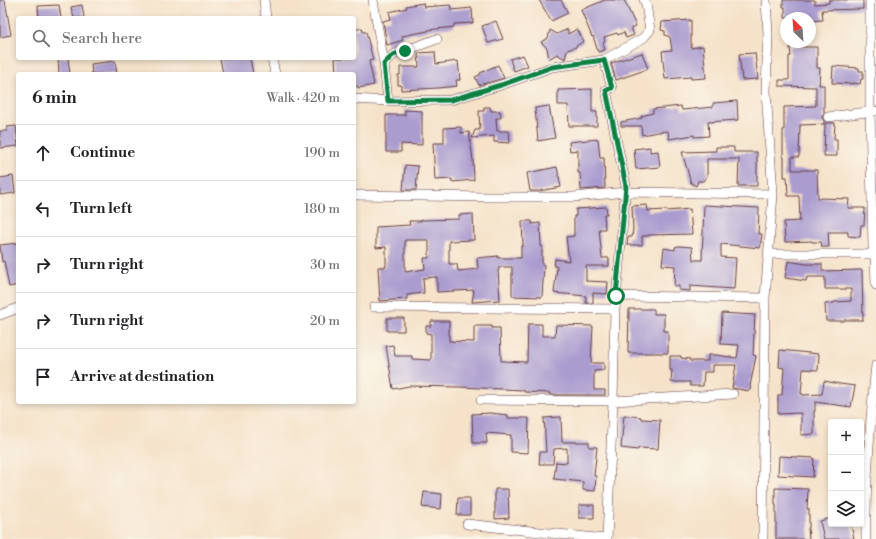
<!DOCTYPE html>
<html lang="en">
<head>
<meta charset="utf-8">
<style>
  body { margin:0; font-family:"Libre Bodoni",serif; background:#f2f2f2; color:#202124 }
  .controls { position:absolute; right:12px; bottom:12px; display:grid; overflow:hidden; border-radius:4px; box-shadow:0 2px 6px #0003 }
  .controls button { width:36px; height:36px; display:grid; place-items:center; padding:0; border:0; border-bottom:1px solid #e0e0e0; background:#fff; color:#202124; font:20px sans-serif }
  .compass { position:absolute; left:780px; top:12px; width:36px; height:36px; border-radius:50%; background:#fff; box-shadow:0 2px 6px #0003; rotate:335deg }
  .stop { position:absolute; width:12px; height:12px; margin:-9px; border:3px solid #0b8043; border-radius:50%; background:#fff }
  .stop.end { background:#0b8043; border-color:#fff; box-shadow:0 1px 4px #0008 }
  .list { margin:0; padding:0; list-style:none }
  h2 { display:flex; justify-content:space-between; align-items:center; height:52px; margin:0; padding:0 16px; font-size:17px }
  h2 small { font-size:13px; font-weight:400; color:#757577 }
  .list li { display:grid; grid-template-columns:26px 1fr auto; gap:12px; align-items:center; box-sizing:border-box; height:56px; padding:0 16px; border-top:1px solid #e0e0e0 }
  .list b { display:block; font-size:15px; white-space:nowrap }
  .list em { font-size:13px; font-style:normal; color:#757577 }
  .icon { flex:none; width:22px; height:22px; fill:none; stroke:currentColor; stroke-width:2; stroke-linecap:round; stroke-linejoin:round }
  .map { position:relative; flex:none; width:876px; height:539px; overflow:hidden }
  .search { position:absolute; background:#fff; box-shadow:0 2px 6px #0003; left:16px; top:16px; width:340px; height:44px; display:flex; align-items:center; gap:10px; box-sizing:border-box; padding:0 14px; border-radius:4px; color:#757577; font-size:15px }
  .panel { position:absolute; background:#fff; box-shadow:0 2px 6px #0003; left:16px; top:72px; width:340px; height:332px; border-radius:4px }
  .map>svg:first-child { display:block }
</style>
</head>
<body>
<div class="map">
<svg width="876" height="539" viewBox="0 0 876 539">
  <rect width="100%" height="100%" fill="#fbf7ec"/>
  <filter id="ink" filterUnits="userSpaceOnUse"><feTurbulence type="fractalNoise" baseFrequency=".025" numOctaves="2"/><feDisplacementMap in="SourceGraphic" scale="8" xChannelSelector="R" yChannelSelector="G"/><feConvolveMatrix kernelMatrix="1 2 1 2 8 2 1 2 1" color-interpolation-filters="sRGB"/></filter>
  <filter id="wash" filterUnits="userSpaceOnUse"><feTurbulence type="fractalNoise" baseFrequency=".012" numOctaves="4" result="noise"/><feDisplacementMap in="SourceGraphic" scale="16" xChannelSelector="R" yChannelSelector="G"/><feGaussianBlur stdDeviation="0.9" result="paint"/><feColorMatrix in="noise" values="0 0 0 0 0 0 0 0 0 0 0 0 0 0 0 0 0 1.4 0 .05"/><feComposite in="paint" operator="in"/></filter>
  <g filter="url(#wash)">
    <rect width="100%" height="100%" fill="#f5e2c9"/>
    <g id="blocks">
      <!-- building -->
      <path fill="#aa9ccf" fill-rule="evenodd" d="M0,0H5L11,35L0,37Z
        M539,0H561L568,13L551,21Z
        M605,0H624L636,26L631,28L634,35L626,38L624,32L618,35L617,33L604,37L605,42L603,43L605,50L598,52L593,36L592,37L581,10Z
        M783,0H815V4L829,3V0H863V9L822,10L823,20L810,21V18H785V7H783Z
        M423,3L424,7L450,5L451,10L472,8L473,23L454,24V27L428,30V31L402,36L403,40L387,45L383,21L391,19L389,12L407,8L406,6Z
        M59,5L61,18H39L38,6Z
        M82,5L84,18H74L71,7Z
        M691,20V48L703,46L706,78L691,79V77L665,79L662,51L672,50L670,37L665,35V31L661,30L662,22Z
        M496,21L503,39L488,43L482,26Z
        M362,28L363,32H366L373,60L369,61L374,85L358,88V86H354V74H336L335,58H354V30Z
        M568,29V34L577,29L584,41L576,46V47L567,50L565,59L557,54L549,59L547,48L541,42L548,38L550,30L557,34Z
        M790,47H817V68H820L819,85H824V113L822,117L824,121V124L800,125L799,157H792V170H817L818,198L849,199L848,208H865L864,225H861L860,237L848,236V232H828L829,247H822L821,242H812V241L785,242L784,222L800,221L799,196H788L787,177H784V157H783V130H784V107L816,106V87L779,86V80H789V56H791Z
        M435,52L436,64L458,61L460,80H456L457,86L438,88L401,90V85H398V75H400V67H419L418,53Z
        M642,53L648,69L616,80L611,63Z
        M755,53L758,79L742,80L739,54Z
        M523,55L528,66L514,71L510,59Z
        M58,58H68L70,74H59Z
        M220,58H250L253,74H223Z
        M115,61L117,74H92L91,64Z
        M498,65L504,78L479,85L475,77L480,75V73Z
        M833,66L859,68V71H863V79H861L860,84L853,83V84L832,83Z
        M592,89V112H597V126H569L568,105H558V90Z
        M737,101L738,120L708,122L709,136L694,137V135L669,139L668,131L658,132L642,135L641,126H621V122L642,118L641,116L653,113V109L681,106L682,110L713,107V103Z
        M549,106L555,138L538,141L535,108Z
        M484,107H490L491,111H500L501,118H496L497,131H509L510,143L494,142V136L472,138L475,130H480L479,111H484Z
        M405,110L422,111V145L401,144V152H386V115H405Z
        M825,123H835L834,139H837V156H824Z
        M16,126L18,146L0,148V131H7V127Z
        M461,127V133L469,132L473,160L474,180L452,182V179L435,180L433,143H444V128Z
        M598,139L600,158H604L605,188L581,190L580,173H578V150L570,151L569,142Z
        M650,147V152L658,151L660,167L636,169L634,149Z
        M716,147H734V152H757V186H738L739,159H707V176L703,181H698L696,186L691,183L682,152L716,151Z
        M405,165L418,166L416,190H403Z
        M557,167L561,187L539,191H530L527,173Z
        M13,176L15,193L0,195V178Z
        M647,205L648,211L667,210V211L690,209L692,234L648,235V236H642V245H627L628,237H632L633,229L632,206Z
        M704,205L759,208L758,234H762L760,248L721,244V257L736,258L734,289L690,286V291L679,290V286H674L675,266L662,265L664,248L675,250V247L678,246L692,247L693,260H702Z
        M606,207L607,214H604L605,229H599L602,258H609V266H586V281L608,282L607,294L593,293V303H586V296L554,293L557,267L554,266L555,259L569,261L566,237L574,236V216H576V209Z
        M473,214L474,240L449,241V264H457L458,271L478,269L477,258L498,256V258H521V246H523L522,221H532V224L540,223L541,246H542V265H544L542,297L512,296V267H499V270H498L500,300L472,302L474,290L437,292V277L423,278L424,293L407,295V299L380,301L378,267H386V247L376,248V227L410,225L409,221H421V220L459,219V215ZM405,240H429V258H424L425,269L405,272Z
        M18,243V285L9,287L4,261L2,262L0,245Z
        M788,261L806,264H822V271L862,270L863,320H844V321H826L825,304L834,303V302L851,301V289H825V277H807L806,281L785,278Z
        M629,309H654V314H664V331H668V353H628Z
        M722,313L755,315L753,355L756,356L750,386L751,388L749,391L732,388L736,365H713V372H704L703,386H690V382H671L672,370H670V356H681V358L690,359V361H708V355H716L737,358L739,345L721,344Z
        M387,318H404V331H387Z
        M431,321H449V341L474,342V326H492V328H500L501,361L527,362L528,324H542V336H555L556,325L593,326L591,363H604V370L594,371V390H605V395H550V393L524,392V390L460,387L409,386L393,389L386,346L393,345L395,356H412V359L431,360V334L426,333V326H431Z
        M780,350L819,354L818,370L803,369L801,394H803V395L822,394L824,381L840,384L855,386L851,407L815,402V411H814V434L801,435V413L778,414V395H782L784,368L779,367Z
        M490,413L508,415V418H529L528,453L511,452V435L486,433L487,443H473L472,414Z
        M624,415L641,417V419L660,420L658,449L638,448V450L621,448Z
        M561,417L562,442H589V447H597L594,476H596L595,491L583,490V482L554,479L556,462L567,463V448L554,449L553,464H539L540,452H546L544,418Z
        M779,456L814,458L813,477L778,475Z
        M775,488L808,489L807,509H809V528H808L809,539H776V505H775Z
        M495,489H508L509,518L495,519Z
        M424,492L442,494L441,509L422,507Z
        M458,498H470V515H457Z
        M579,505H594V518H579Z
        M831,518V524H851L854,539H824L820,521Z"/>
    </g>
  </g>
  <g filter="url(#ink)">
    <use href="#blocks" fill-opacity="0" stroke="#643c43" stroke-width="1"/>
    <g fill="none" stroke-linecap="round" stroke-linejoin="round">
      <defs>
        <path id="street" d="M264,0L266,18
          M373,0L384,64
          M870,0V111L873,247L875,254L876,285
          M272,58L275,74
          M604,60L612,88L606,90L626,186L615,309L613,401L607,539
          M354,99L388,101L451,100L501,85L552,67L604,60L643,38L650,30L646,4L644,0
          M388,101L384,64L393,55L437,39
          M828,117L875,111
          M354,195L487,197H574L626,192L773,194
          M768,254H876
          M616,296L765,298
          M374,307L615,309
          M0,315L18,308
          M481,400L613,401L733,394
          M467,524L605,539
          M763,539L765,298L773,194L766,91L768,34L766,0
          M866,539C865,481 870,423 876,365"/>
      </defs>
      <!-- street casing -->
      <use href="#street" stroke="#643c43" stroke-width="10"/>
      <!-- street -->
      <use href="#street" stroke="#fff" stroke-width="9"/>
    </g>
  </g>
  <g fill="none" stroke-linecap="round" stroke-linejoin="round" filter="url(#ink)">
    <!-- route -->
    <path stroke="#0b8043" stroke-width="5" d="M405,51L393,55L384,64L388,101L451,100L501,85L552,67L604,60L612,88L606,90L626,186L616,296"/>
  </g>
</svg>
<div class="controls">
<button>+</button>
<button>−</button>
<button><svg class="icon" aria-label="layers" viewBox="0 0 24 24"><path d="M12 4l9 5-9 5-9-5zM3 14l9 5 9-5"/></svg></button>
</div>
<svg class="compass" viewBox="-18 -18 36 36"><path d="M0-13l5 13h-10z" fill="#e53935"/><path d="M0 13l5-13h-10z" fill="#757577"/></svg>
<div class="stop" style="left:616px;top:296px"></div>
<div class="stop end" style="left:405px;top:51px"></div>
<div class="search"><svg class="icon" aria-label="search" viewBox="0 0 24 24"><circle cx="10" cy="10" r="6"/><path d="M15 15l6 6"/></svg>Search here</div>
<section class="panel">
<h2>6 min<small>Walk · 420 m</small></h2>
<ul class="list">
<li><svg class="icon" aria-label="ahead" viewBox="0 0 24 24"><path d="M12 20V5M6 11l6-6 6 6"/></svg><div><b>Continue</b></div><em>190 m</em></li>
<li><svg class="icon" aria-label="left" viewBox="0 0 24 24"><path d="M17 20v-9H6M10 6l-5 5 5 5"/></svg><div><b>Turn left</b></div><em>180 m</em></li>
<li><svg class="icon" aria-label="right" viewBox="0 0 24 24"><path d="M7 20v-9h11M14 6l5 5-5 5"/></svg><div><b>Turn right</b></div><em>30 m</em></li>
<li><svg class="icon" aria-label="right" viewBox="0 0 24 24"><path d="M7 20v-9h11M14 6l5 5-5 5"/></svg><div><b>Turn right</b></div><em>20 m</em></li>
<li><svg class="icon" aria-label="arrive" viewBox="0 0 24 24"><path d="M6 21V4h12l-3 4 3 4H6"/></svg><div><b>Arrive at destination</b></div></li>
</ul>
</section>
</div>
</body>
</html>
